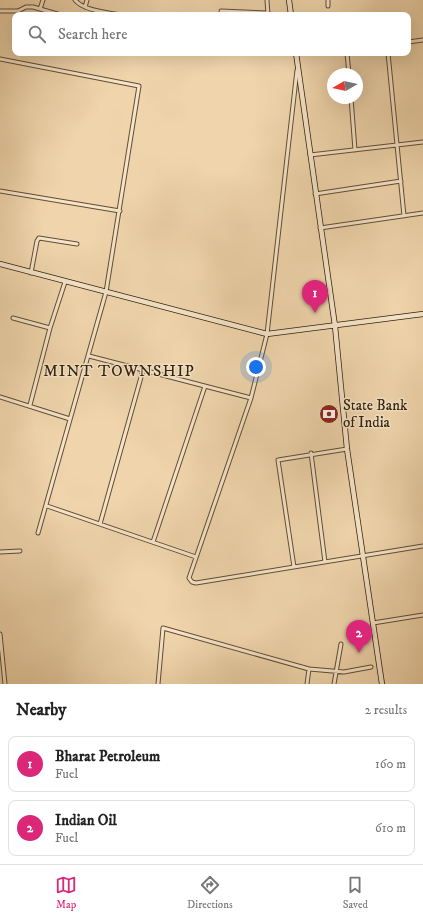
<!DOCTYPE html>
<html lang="en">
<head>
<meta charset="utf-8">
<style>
  body { margin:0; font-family:"IM FELL DW Pica",serif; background:#f2f2f2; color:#222 }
  .compass { position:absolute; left:327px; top:68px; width:36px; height:36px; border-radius:50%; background:#fff; box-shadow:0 4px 16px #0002; rotate:261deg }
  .you { position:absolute; left:256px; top:367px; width:14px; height:14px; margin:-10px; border:3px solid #fff; border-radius:50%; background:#1a73e8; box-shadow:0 0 0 6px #1a73e833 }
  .badge { display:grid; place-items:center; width:26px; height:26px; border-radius:50%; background:#db2777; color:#fff; font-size:13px; font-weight:700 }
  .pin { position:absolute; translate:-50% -33px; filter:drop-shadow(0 1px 2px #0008) }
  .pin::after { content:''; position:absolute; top:21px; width:14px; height:12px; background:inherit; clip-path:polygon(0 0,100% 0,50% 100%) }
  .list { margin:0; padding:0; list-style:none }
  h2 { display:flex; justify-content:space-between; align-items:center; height:52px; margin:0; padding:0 16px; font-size:17px }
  h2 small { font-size:13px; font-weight:400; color:#767676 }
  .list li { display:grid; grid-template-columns:26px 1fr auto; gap:12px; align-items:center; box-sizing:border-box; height:56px; margin:0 8px 8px; padding:0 8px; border:1px solid #e0e0e0; border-radius:8px }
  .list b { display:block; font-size:15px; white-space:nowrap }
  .list p { margin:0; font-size:13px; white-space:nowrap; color:#767676 }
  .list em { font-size:13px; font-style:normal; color:#767676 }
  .icon { flex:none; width:22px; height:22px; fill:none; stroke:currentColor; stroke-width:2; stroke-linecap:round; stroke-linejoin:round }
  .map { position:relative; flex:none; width:423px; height:684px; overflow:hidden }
  .search { position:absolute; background:#fff; box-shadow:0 4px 16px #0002; left:12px; right:12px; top:12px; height:44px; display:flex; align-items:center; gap:10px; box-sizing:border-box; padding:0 14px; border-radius:8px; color:#767676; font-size:15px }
  .sheet { height:180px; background:#fff }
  nav { display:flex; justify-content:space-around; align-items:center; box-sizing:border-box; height:56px; border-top:1px solid #e0e0e0; background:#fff; font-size:11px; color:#767676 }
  nav a { display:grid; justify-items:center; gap:2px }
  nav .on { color:#db2777 }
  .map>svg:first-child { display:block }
</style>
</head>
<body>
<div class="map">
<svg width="423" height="684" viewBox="0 0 423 684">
  <rect width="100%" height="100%" fill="#f0d5ac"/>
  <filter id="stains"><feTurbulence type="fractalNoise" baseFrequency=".005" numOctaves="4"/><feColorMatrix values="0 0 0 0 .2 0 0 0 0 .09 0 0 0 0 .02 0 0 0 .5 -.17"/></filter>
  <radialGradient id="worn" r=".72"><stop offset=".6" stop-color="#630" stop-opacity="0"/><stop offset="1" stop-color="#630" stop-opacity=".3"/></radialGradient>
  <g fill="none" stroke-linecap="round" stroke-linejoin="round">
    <defs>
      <path id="street" d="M75,0C84,11 107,12 120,15
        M267,0L268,15
        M328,6V0
        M85,7L87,0
        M40,9L43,0
        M0,11H18L26,7H33L61,15
        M221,11L268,13
        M408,42L423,40
        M347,53L349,74
        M388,53L404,216
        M0,59L139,86L106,292L38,533
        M297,70L267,334L251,398L189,578L192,582L196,583L423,546
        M351,98L355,150
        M310,155L423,142
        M0,191L120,211
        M315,194L401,181
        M320,228L423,213
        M31,273L37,241L39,238L77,244
        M13,318L50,328
        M89,356L251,398
        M0,397L70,419
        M30,405L50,328L65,282
        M311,453L325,562
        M47,506L196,557
        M100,524L143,370
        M153,542L205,386
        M0,552L20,551
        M294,567L278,460L347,449
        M373,623L423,615
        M0,634L5,684
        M309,669L344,672L371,667
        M158,684L163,628L309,669L307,684
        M334,684L341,644"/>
      <path id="secondary" d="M289,0L291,15
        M296,53L335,326L347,449L382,684
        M0,264L267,334L423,314"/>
    </defs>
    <!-- street casing -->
    <use href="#street" stroke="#614d34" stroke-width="5"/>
    <!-- secondary casing -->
    <use href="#secondary" stroke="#31200c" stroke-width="6"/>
    <!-- street -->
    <use href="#street" stroke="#f5e4c9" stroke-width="3"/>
    <!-- secondary -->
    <use href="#secondary" stroke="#f5e4c9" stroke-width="4.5"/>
  </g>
  <!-- icons -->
  <defs>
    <symbol id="bank-disc" viewBox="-11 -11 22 22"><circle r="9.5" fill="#8f2418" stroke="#f5e4c9"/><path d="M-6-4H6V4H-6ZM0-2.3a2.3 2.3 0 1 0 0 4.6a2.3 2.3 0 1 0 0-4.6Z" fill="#fff"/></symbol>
  </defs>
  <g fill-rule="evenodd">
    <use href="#bank-disc" x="318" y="403" width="22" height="22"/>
  </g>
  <g text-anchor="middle" stroke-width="3" stroke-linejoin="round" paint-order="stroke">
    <!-- poi labels -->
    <g font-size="15" fill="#31200c" stroke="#f5e4c9" text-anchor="start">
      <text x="343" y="410">State Bank<tspan x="343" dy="17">of India</tspan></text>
    </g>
    <!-- neighbourhood labels -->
    <g font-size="16" letter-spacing="1" fill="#31200c" stroke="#f5e4c9">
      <text x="119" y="376">MINT TOWNSHIP</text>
    </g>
  </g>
  <rect width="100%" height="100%" filter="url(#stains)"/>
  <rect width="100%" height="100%" fill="url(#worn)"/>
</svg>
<svg class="compass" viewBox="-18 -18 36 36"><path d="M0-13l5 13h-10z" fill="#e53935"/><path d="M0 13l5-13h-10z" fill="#767676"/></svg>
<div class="you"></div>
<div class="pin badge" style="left:315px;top:313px">1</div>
<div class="pin badge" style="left:359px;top:653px">2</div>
<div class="search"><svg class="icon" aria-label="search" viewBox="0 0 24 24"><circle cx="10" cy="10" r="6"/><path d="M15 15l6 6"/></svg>Search here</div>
</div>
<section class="sheet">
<h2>Nearby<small>2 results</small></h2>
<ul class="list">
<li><span class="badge">1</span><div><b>Bharat Petroleum</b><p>Fuel</p></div><em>160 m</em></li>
<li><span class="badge">2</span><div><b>Indian Oil</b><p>Fuel</p></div><em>610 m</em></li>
</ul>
</section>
<nav>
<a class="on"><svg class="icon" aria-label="map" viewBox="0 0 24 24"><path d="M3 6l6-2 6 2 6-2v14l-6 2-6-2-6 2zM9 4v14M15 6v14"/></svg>Map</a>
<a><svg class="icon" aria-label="directions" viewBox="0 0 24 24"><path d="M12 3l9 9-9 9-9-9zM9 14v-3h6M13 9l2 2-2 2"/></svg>Directions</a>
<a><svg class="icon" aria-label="saved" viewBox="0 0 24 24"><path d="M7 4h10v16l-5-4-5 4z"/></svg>Saved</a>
</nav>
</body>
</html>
